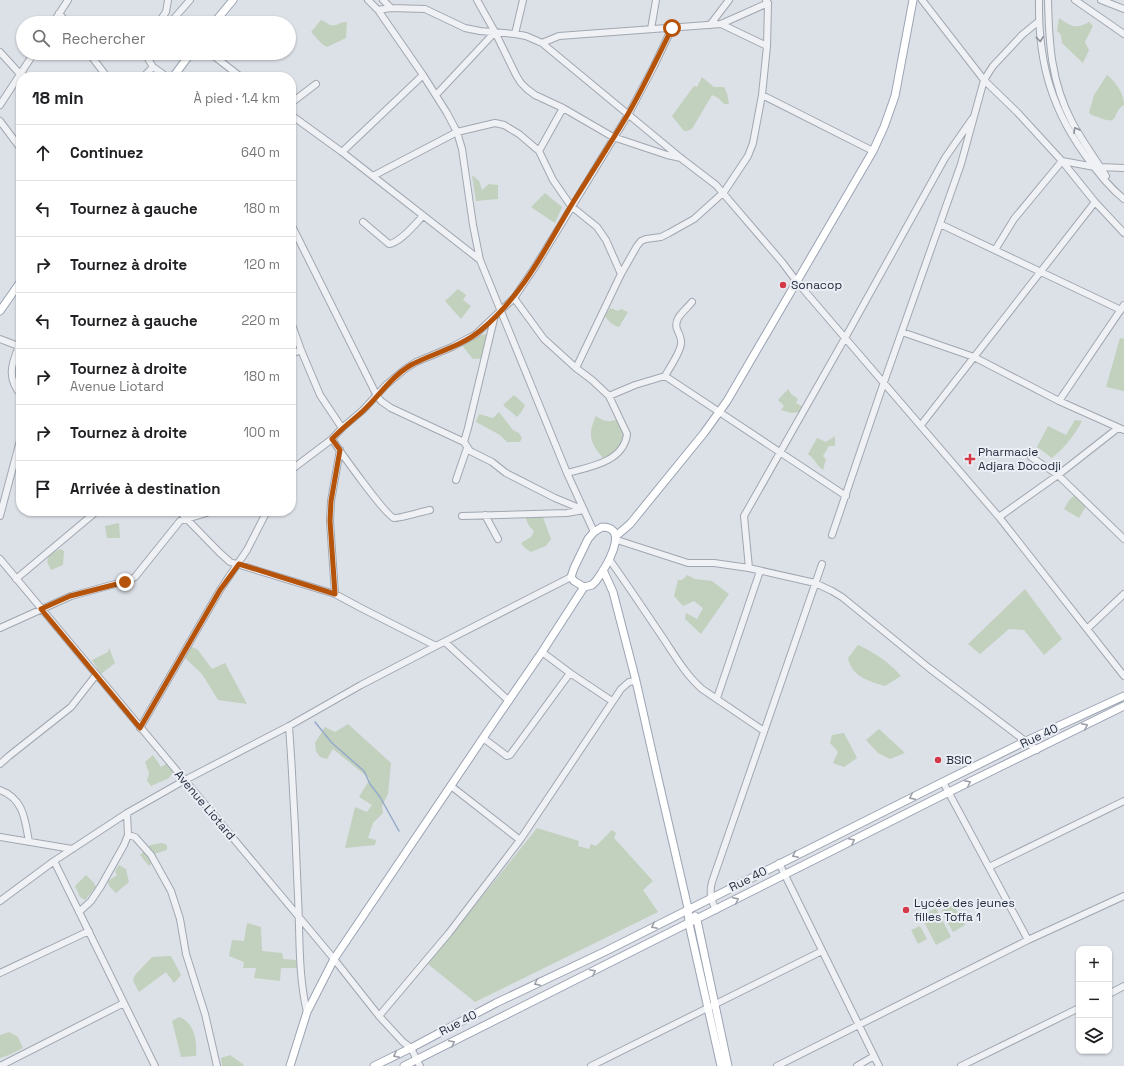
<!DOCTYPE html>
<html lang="fr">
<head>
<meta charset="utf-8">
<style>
  body { margin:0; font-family:"Space Grotesk",sans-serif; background:#f6f6f6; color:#202124 }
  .controls { position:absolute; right:12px; bottom:12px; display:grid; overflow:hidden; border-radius:8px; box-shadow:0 1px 3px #0004 }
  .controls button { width:36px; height:36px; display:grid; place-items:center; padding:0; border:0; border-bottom:1px solid #e0e0e0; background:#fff; color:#202124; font:20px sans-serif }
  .stop { position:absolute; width:12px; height:12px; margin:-9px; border:3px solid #b45309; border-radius:50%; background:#fff }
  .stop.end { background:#b45309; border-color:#fff; box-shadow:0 1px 4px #0008 }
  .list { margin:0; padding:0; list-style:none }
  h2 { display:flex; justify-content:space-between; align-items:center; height:52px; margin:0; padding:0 16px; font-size:17px }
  h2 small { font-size:13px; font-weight:400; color:#757577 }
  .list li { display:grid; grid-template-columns:26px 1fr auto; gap:12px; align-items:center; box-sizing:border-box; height:56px; padding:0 16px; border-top:1px solid #e0e0e0 }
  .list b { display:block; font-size:15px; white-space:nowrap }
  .list p { margin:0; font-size:13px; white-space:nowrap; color:#757577 }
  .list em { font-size:13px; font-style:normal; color:#757577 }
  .icon { flex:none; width:22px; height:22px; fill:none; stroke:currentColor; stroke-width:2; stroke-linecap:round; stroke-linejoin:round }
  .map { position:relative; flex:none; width:1124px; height:1066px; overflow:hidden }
  .search { position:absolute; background:#fff; box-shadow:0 1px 3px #0004; left:16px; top:16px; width:280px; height:44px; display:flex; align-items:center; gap:10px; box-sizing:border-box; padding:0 14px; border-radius:22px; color:#757577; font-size:15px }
  .panel { position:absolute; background:#fff; box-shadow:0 1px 3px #0004; left:16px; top:72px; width:280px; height:444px; border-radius:16px }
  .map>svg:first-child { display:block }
</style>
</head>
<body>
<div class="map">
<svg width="1124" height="1066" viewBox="0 0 1124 1066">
  <rect width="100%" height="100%" fill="#dce0e7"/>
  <!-- green -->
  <path fill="#c1d1bd" d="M1059,18C1071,26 1075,30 1089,22L1093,26L1085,42L1089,50L1083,63L1062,43L1061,35L1057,31Z
    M321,20C324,21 328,24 330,25C336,27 341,21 347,22L346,38L327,47L322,44L311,32Z
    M1107,75C1116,82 1124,94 1124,105C1111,112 1121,126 1100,118C1096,116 1092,116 1089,113L1094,95Z
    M702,77L714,87H724L727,93L729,104H724L718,98L712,95L692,129L687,131H684L672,116L694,86L697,87Z
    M472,175L479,181L482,190L489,184L498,185V199L476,201Z
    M545,193L562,207L555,223L531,207Z
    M458,289L466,295L463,300L471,306L461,319L445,301Z
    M610,308L618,311L621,309L628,312L619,327C612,325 609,322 605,316Z
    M491,332L485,358L473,359L460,343Z
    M1120,338L1124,339V391L1106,387Z
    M788,389L790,392L791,394L798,399L796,403L803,407L800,412L791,413L781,410L784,406L778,400Z
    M514,395L525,405L522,411L517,417L503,405Z
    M499,412L513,430L519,433L522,438L520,442H507L500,435L476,422L479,414L493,418Z
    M596,416C605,422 609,423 619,418L627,434L620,446L604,459C590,443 587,435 596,416Z
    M1075,420L1082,421C1074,436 1065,447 1052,458L1037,447L1048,426L1066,435Z
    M835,436V446H829L823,456L826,459L823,470C816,465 815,459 808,454L817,438L826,442Z
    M1074,496H1079L1086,506L1079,518L1064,509L1070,499Z
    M541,512L551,539L546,546L531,552L525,548L521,543L531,537L534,531L529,526L524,514Z
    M119,523L120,538H107L105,526Z
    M60,549L64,551L63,565L51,570L47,562L49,555Z
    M687,575L695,579L712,581L729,594L701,634L685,619L686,613L697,619L703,608L694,601L683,606L674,596L678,580H682Z
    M1025,589L1062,639L1044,655L1024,630L1009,629L980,654L968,644Z
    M188,645L198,650L212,669L225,663L247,704L218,700L202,674L183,656Z
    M858,645C874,652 890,663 901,676L885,686C869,681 852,677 848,658Z
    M109,648L115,663L101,674L92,660L108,652Z
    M348,724L391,763L388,794L382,806L383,813L373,823L368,838L376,840L375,845L345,848L355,807L367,812L372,805L359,797L370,779L333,749L327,759L320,757L316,751L315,743L325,727L335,732Z
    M879,729L905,753L890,759L878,753L866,740Z
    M844,733L857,758L844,767L833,763L838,752L830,743L832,735Z
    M153,755L161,767L169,762L174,771L169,778L151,786L147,781L149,773L145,762Z
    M537,828L579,841L578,846L589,849L591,844L596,846L612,830L616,833L614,838L653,881L643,890L658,912L475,1002L428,964Z
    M162,843L167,845V850L151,855L154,860L149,866L140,855L150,845Z
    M119,865L126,869L129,882L116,893L109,886L108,881L117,875L115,871Z
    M86,875L94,883L96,887L85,900L80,897L75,886Z
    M953,904L965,925L953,932L941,911Z
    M936,908L951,937L936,945L921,916Z
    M247,923L261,927L262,951L282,953L283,959L296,960L297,968H281L280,981L254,978L256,968H243L244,962L229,956L232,940L244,941Z
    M920,926L927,939L918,944L911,930Z
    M171,956L181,975L174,983L166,972L139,992L133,981L135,975L152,957Z
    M179,1017C195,1023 197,1041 196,1056L181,1057L172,1021Z
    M9,1032L18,1037L23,1048L9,1055L0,1058V1035Z
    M230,1055L243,1064L244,1066H222L221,1058Z"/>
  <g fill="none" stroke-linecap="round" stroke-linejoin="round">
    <!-- stream -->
    <path stroke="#95abc9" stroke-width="1.5" d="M315,722L332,743L364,771L370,784L380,797L399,831"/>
    <defs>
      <path id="minor" d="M368,0L378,10L423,75L447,113L457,132L462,149L473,225L480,260L567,473L594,532
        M383,0L391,8
        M477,0L495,32L516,75L521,83L527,89L535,95L563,108L613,137L667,155L681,158
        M922,0L984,80L1017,112L1062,161L1095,202L1124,233
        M1039,0C1038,64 1052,112 1091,163C1101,176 1111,189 1124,199
        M1048,0C1049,44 1051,82 1072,122C1082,141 1095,158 1106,176
        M1075,0L1124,34
        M1101,0L1124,9
        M378,10L391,8L425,9L465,28L480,31L515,34L526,36L542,43L682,159L716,185L782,262L797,282L999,517L1124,676
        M59,13L67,23
        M53,23L68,0
        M158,23L166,12L168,0
        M170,23L190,0
        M721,24L767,46
        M710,25L729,0
        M651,29L656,0
        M515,34L523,0
        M542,43L559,36L721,24L768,3
        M0,52L20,74L26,77
        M89,53L107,77
        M147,53V57L153,67L167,77
        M210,53L241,77
        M143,77L153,67
        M436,95L495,32
        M762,95L873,151
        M291,103L316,84
        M0,105L34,53
        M291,115L342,152L480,260
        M0,121L21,149
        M539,151L563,108
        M342,152L423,75
        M1100,167L1124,168
        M373,176L457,132L495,123L504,125L519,134L539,151L553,180L571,206L597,227L606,240L621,274
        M363,222L389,244C400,243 415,224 423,216
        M291,224L377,396L381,401L391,408L464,442L470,451L492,462L506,473L555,498L584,510
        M940,224L1121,310
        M995,250L1014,219L1062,161L1095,167
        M514,298L544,339L576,368L592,380L609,396L627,434C624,462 589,467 567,473
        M291,322L301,350L320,395L342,428
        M902,332L974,357L1059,401L1124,430
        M0,339L21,347
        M19,346C11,365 7,378 21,395
        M291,354L301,350
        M576,368L621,274L637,246L641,241L646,239L661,237L669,233L694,219L724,192L748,156L753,143L762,95L767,46L768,3L766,0
        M665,376L846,496
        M609,396L635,385L665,376C670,367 680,353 681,344C682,339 679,334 677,329C673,318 686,310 692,302
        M1059,401L1124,305
        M921,425L1095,202
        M332,439C339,450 386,516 394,518C398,519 424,511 430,510
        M464,442L468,428L494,319
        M1031,457L1058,475L1124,539
        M291,470L332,439L342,428L363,410L386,385L405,369L416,362L452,347L476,334L514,298L535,267L628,115L654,66L672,28
        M456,480L467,448
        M179,511L219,552L230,562L335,594L361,608L436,646
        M485,515L498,539
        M0,516L21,437
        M462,516L567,513L584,510
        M999,517L1058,475L1118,428
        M832,535L884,382L961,164L984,80L993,66L1022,35L1039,21
        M617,540L688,563H714L749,568L815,583L832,591L842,597L929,668L1037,750
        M0,559L334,959L379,1016L403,1042L411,1048L420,1066
        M609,559C627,584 644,610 661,635C674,654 685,674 702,689L764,731
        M749,568L744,516L845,338L945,158L972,119
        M16,579L97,511
        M335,594L330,521L331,501L340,450
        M0,628L71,596L130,580L135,577L180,521L213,511
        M1087,629L1124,594
        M445,642L509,701
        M542,652L570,673L612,701
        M717,698L760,571
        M289,726C293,783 296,840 298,897C300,935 298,975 307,1012
        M140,728L220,590L247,550L267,511
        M483,738L507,756L510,755L570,673
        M0,764L9,756L71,707L96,675
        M943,782L1028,940
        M451,786L520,840
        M0,790C24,799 25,820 29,842
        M128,835L135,837L151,855L171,891L180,919L186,954L205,1014L217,1066
        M0,837L72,849
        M54,861L155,1066
        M779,863L879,1066
        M989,867L1124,801
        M0,901L54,861L127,813L185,780L289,726L361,685L436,646L571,577
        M716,910C711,900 709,893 712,882L822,564
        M79,912L91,901L101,886L124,845L128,835L127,813
        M0,973L89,931
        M1109,994L1124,986
        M379,1016L449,933L520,840L621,689L629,682L636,681
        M0,1066L124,1003
        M591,1066L822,951
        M777,1066L1028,940L1124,896
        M857,1066L874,1056
        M961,1066L1079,1008"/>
      <path id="major" d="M214,23L233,0
        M173,77L191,53
        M0,311L21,281
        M602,527C632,527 604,570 596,581L592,585L584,587L574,581L571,577L574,568L588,539L594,532Z
        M616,536L630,524L704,433L727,401L873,151L884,127L895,96L913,0
        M603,570L613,592L636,681L657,774L688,908L689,924L721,1066
        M695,916L697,920L728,1066
        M290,1066L307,1012L334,959L483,738L542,652L584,587
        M374,1066L411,1048L496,1003L604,952L943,782L1026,741L1124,696
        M404,1066L949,792L1124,706"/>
    </defs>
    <!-- minor casing -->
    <use href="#minor" stroke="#a1a7b1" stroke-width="8"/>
    <!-- major casing -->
    <use href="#major" stroke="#9ba3b3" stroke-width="9"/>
    <!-- minor -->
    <use href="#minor" stroke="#eff1f5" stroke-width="6"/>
    <!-- major -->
    <use href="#major" stroke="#fff" stroke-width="7"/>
  </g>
  <!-- one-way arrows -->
  <defs><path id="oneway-chevron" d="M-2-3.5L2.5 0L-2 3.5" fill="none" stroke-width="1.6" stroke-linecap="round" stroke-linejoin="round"/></defs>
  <g stroke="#8a8f9a">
    <use href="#oneway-chevron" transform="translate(1040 39) rotate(84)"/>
    <use href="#oneway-chevron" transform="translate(1076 130) rotate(-120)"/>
  </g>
  <g stroke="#9da0a8">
    <use href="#oneway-chevron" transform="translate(1085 726) rotate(-27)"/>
    <use href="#oneway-chevron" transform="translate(968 783) rotate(-26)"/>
    <use href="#oneway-chevron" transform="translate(912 797) rotate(154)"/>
    <use href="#oneway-chevron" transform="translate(852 841) rotate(-27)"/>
    <use href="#oneway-chevron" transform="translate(795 855) rotate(154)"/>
    <use href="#oneway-chevron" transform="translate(736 900) rotate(-27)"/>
    <use href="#oneway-chevron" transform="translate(654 926) rotate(153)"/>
    <use href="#oneway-chevron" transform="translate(593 972) rotate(-27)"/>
    <use href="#oneway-chevron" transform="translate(537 983) rotate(154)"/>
    <use href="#oneway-chevron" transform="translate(452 1043) rotate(-27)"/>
    <use href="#oneway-chevron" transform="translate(396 1055) rotate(154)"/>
  </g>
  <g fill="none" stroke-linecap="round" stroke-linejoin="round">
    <!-- route -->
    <path stroke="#b45309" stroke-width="5" d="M125,582L70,596L41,609L140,728L220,590L239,564L335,594L330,521L331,501L340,450L332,439C342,428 353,420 363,411C379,396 392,376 411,365C433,353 461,347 481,330C523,295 545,249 572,204C591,174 610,144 628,114C644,86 658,57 672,28"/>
  </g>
  <!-- markers -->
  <g fill="#d43948" stroke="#ebeff5" stroke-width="1.5">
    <circle cx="783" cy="285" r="4"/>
    <path d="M968 453h4v4h4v4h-4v4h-4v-4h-4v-4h4z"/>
    <circle cx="938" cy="760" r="4"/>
    <circle cx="906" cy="910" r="4"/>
  </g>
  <g text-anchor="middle" stroke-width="4" stroke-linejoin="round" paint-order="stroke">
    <!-- poi labels -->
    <g font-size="12" fill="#252d3e" stroke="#ebeff5" text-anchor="start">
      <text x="791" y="289">Sonacop</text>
      <text x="978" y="456">Pharmacie<tspan x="978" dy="14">Adjara Docodji</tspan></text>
      <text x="946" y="764">BSIC</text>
      <text x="914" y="907">Lycée des jeunes<tspan x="914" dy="14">filles Toffa 1</tspan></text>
    </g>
    <!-- street labels -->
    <g font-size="12" fill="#252d3e" stroke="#ebeff5">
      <text transform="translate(1039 736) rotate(-25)" y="4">Rue 40</text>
      <text transform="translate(205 805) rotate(50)" y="4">Avenue Liotard</text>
      <text transform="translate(748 879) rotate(-27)" y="4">Rue 40</text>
      <text transform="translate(458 1023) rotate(-28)" y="4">Rue 40</text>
    </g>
  </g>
</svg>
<div class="controls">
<button>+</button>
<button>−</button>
<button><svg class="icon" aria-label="layers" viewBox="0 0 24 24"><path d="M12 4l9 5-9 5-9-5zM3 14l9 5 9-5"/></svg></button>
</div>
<div class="stop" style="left:672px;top:28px"></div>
<div class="stop end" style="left:125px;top:582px"></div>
<div class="search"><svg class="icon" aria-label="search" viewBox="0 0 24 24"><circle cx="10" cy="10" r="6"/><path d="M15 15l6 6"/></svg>Rechercher</div>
<section class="panel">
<h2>18 min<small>À pied · 1.4 km</small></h2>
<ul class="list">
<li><svg class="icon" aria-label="ahead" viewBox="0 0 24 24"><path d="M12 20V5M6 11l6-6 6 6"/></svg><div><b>Continuez</b></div><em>640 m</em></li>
<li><svg class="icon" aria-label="left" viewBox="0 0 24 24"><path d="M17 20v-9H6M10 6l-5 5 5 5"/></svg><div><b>Tournez à gauche</b></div><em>180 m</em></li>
<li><svg class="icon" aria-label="right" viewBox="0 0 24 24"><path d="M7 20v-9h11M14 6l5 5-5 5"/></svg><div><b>Tournez à droite</b></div><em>120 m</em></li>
<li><svg class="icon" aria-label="left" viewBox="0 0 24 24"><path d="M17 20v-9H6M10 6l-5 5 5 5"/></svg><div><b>Tournez à gauche</b></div><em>220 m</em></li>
<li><svg class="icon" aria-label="right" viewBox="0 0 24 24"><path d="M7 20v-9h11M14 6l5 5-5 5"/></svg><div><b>Tournez à droite</b><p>Avenue Liotard</p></div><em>180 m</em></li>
<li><svg class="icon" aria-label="right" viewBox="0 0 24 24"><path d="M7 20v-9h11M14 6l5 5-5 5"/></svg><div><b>Tournez à droite</b></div><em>100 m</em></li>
<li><svg class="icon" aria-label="arrive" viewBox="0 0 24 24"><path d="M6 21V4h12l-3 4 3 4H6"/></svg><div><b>Arrivée à destination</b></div></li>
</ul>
</section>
</div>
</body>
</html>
